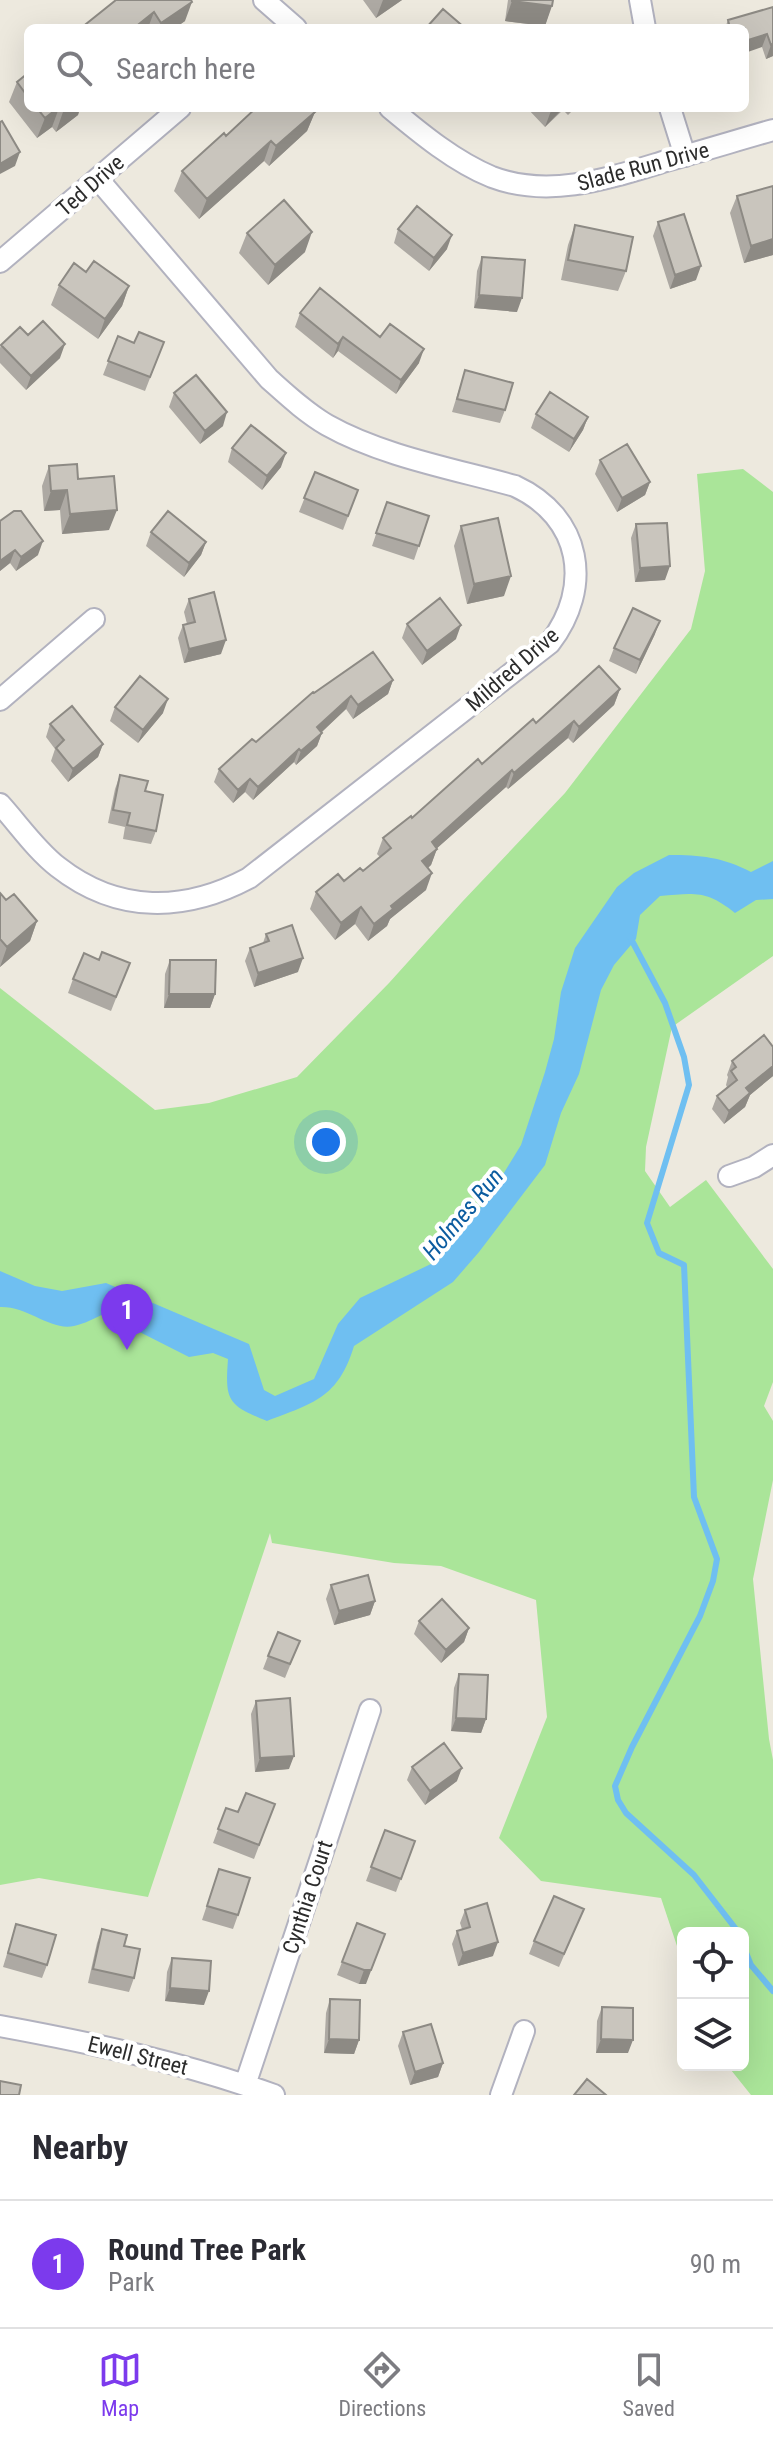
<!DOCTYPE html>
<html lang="en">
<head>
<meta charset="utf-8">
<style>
  body { margin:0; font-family:"Roboto Condensed",sans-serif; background:#f2f2f3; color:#2b2b33 }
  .controls { position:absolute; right:24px; bottom:24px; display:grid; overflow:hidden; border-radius:12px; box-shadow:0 8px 32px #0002 }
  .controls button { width:72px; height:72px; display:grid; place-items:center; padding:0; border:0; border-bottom:2px solid #e1e1e2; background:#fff; color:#2b2b33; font:40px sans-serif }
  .you { position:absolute; left:326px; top:1142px; width:28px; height:28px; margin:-20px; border:6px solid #fff; border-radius:50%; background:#1a73e8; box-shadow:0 0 0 12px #1a73e833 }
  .badge { display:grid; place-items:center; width:52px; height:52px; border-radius:50%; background:#7c3aed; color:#fff; font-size:26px; font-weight:700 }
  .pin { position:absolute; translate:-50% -66px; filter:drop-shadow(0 2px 4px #0008) }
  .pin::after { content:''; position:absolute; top:42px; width:28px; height:24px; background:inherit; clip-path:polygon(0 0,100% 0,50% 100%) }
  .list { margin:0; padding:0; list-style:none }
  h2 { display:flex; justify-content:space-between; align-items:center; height:104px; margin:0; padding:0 32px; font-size:34px }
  h2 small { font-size:26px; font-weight:400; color:#7c7c81 }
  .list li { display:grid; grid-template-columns:52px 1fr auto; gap:24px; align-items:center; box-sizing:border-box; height:128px; padding:0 32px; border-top:2px solid #e1e1e2 }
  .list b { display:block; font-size:30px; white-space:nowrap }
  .list p { margin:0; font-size:26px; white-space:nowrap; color:#7c7c81 }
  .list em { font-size:26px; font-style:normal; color:#7c7c81 }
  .icon { flex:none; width:44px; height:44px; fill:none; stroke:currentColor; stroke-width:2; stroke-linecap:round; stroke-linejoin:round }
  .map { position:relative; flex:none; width:773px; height:2095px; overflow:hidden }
  .search { position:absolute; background:#fff; box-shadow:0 8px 32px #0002; left:24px; right:24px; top:24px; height:88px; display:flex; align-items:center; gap:20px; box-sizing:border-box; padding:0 28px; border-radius:12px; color:#7c7c81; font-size:30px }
  .sheet { height:232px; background:#fff }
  nav { display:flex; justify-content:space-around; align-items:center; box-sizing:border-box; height:112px; border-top:2px solid #e1e1e2; background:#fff; font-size:22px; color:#7c7c81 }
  nav a { display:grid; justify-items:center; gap:4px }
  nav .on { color:#7c3aed }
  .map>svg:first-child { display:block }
</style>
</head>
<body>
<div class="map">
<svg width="773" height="2095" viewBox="0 0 773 2095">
  <rect width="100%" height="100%" fill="#ede9de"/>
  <!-- green -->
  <path fill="#aae599" d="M743,469L773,492V956L672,1027L646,1147L645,1171L670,1207L706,1180L773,1269V1382L764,1406L773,1421V1480L753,1579L769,1739L773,1760V2095H751L727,2065H743V1933H683V1964L661,1898L541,1881L499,1838L547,1717L536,1600L441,1566L394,1563L272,1543L270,1533L148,1897L39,1878L0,1885V988L155,1110L209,1103L297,1077L389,983L462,902L565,793L691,629L705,571L697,474Z"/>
  <!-- water -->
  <path fill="#6fbff1" d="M669,855C701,855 722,857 751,872L773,861V899L756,900L735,913C707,890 694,893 660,896L640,915L636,939L614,965L601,990L579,1074L561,1113L545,1165L479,1252L453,1282L354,1346C338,1398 314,1403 267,1421C227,1405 225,1400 228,1359L213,1353L189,1357L104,1314C95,1318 84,1324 74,1326C50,1331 28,1306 0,1307V1271L35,1286L62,1291L106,1283L249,1344L264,1390L275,1396L314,1379L338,1324L360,1298L433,1263L450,1245L489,1197L521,1145L545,1072L554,1039L561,992L575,948L617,887L634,873Z"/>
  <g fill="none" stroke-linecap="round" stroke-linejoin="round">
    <!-- stream -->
    <path stroke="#6fbff1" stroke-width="6" d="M630,937L665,1003L684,1057L689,1085L647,1223L659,1253L684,1265L694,1497L717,1559L713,1581L700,1616L632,1747L615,1786L618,1800L626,1813L694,1875L739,1933
      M743,1945L751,1965L773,1991"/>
    <defs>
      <path id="street" d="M264,0L296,28
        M640,0L645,28
        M390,108C420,133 455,162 492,177C550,199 610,178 666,161C702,151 738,140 773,130
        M670,108L685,156
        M0,262L180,108
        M0,700L94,619
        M0,804C19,825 36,850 58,867C118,914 185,912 249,878L550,643C593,587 582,517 515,486C454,469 382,456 327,425C305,412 287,395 269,379L98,179
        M729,1176L754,1167L773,1155
        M0,2026C93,2043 185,2063 274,2095
        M245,2085L370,1710
        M501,2095L524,2031"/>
    </defs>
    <!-- street casing -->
    <use href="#street" stroke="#b2b2bf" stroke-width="24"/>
    <!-- street -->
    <use href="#street" stroke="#fff" stroke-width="20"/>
  </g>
  <!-- wall -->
  <path fill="#ada9a3" d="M116,0L185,21L175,28H81Z
    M363,0H402L376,18Z
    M508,0H553L545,26L505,21Z
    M773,7V56L766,59L762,47L745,28H725L728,20Z
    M28,73V108H80L78,115L56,132L52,127L37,138L9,102L17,82Z
    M527,108H575L568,115L563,110L545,127Z
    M315,112L307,131L269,166L264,161L199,219L174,191L182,171L226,136Z
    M773,186V255L744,263L730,213L737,196Z
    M658,222L696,280L670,289L653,236Z
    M575,225L626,271L618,291L561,280L568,245Z
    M398,229L447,249L429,271L394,243Z
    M247,233L305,252L268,285L239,253Z
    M482,257L517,312L474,308L477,271Z
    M86,272L129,286L122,306L98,339L51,305L59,285Z
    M300,313L380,337L419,363L396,394L338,351L333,358L295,327Z
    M28,335L60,358L26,390L0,363V348L1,345Z
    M118,336L134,343L164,342L145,391L103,375Z
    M465,370L505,410L500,423L452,412Z
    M174,393L223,426L200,444L169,407Z
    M536,414L588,417L583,430L569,452L531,428Z
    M232,448L281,467L262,490L228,462Z
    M600,460L650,482L645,495L617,512L595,474Z
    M49,466L109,530L62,534L60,510L44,511L42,486Z
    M315,472L358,490L343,530L299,512Z
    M387,502L429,516L414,560L372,546Z
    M0,521L38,555L16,571L10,563L0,571Z
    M636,524L665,580L635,582L631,538Z
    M461,526L504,596L467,604L454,546Z
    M151,532L206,542L201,555L184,577L146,546Z
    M189,599L221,654L184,663L178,638L183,625L187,624L184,612Z
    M407,624L456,639L422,665L402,638Z
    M655,634L636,674L609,661L614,648Z
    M393,680L388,694L353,719L346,709L322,732L317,746L296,765L294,762L253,800L245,792L233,803L214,782L219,769L256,742L314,693Z
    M620,689L614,705L573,743L568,738L508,789L506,787L437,848L431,865L428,868L426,890L390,919L387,926L368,941L355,924L335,940L310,909L316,892L344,881L363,871L380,857L377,854L383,838L412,818L482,764L536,723Z
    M115,707L163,713L138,743L110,721Z
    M50,724L103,744L98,757L68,782L51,761L55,749L46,737Z
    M120,775L145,791L156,831L151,844L123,839L125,827L108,823L115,789Z
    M0,893L6,900L37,921L30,941L0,967Z
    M266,934L298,972L254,987L245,961L250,948L263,943Z
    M99,960L130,963L111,1011L68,993L73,979Z
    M170,960L215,994L210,1008H164L165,974Z
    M773,1047V1076L750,1095L745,1107L724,1124L712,1109L717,1096L727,1087L726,1085L728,1077L727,1075L732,1061Z
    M331,1585L375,1601L370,1615L334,1625L326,1599Z
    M419,1621L469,1628L464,1642L441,1663L414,1634Z
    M300,1641L285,1678L263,1669L268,1656Z
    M459,1674L486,1719L481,1733L451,1731L454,1688Z
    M256,1701L289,1769L255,1772L251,1714Z
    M412,1767L457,1781L425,1805L407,1780Z
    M275,1804L254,1859L213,1843L226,1808L238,1812Z
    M385,1830L415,1841L396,1892L366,1881Z
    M219,1869L238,1915L233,1929L202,1920Z
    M584,1909L559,1967L529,1954L534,1941Z
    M465,1910L493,1956L458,1966L452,1944L457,1931L462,1929L460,1923Z
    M357,1923L366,1984H359L337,1975Z
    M16,1924L47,1965L42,1978L3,1967Z
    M102,1929L124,1946L134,1978L129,1992L88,1983L97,1943Z
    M172,1958L204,2005L165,2001L167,1972Z
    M330,1999L359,2040L354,2054L324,2053L326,2013Z
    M602,2007L628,2053H596L597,2021Z
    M403,2032L443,2063L438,2077L410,2085L398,2046Z"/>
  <!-- shaded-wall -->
  <path fill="#8d8a84" d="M383,0H402L376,18Z
    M512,1L552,6L545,26L505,21Z
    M192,2L185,21L175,28H160L161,23Z
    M154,12L148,28H134Z
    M767,34L762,47L745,53V41Z
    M773,44V56L766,59L771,45Z
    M58,108H59L52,127L37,138L45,118Z
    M68,108H80L78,115L56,132L63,112Z
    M552,108H563L545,127Z
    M315,112L307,131L269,166L276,146Z
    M271,141L264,161L199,219L207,199Z
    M20,152L15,166L0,174V164Z
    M312,232L305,252L268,285L275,265Z
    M452,235L447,249L429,271L434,258Z
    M773,239V255L744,263L751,246Z
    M701,266L696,280L670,289L675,275Z
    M129,286L122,306L98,339L105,319Z
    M479,295L522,298L517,312L474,308Z
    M343,337L338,351L333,358L338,344Z
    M65,344L60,358L26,390L31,376Z
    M424,349L419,363L396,394L401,380Z
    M227,412L223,426L200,444L205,431Z
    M588,417L583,430L569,452L574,439Z
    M286,453L281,467L262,490L267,476Z
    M650,482L645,495L617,512L622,498Z
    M67,490L60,510L44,511L51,491Z
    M117,510L109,530L62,534L70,514Z
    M43,541L38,555L16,571L21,557Z
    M206,542L201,555L184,577L189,563Z
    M15,550L10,563L0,571V561Z
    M670,566L665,580L635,582L640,568Z
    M511,576L504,596L467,604L474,584Z
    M660,621L655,634L636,674L640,660Z
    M461,625L456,639L422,665L427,651Z
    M226,640L221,654L184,663L189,649Z
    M393,680L388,694L353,719L358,705Z
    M620,689L614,705L573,743L579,727Z
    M351,696L346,709L312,741L317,727Z
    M168,699L163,713L138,743L143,730Z
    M574,721L568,738L508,789L514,773Z
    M322,733L317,746L296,765L301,751Z
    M103,744L98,757L68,782L73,769Z
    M299,749L294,762L253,800L258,787Z
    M512,770L506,787L426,858L432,842Z
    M250,779L245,792L233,803L238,790Z
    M437,849L431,865L416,878L422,861Z
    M432,873L426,890L390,919L387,926L368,941L374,924L391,906Z
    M361,907L355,924L335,940L341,923Z
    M37,921L30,941L0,967L7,947Z
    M303,958L298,972L254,987L258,973Z
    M169,994H215L210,1008H164Z
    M773,1066V1076L750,1095L745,1107L724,1124L729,1111L746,1088Z
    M375,1601L370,1615L334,1625L339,1611Z
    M469,1628L464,1642L441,1663L446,1650Z
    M456,1718L486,1719L481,1733L451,1731Z
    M294,1756L289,1769L255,1772L260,1758Z
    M462,1768L457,1781L425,1805L430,1791Z
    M385,1934L366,1984H359L364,1970Z
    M498,1942L493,1956L458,1966L463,1953Z
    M170,1988L209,1991L204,2005L165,2001Z
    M329,2039L359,2040L354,2054L324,2053Z
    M601,2039L633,2040L628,2053H596Z
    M443,2063L438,2077L410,2085L415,2072Z"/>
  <!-- building -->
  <path fill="#c9c5bd" stroke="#8d8a84" stroke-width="2" d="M116,0H191L192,2L161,23L154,12L134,28H81Z
    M512,0H553L552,6L512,1Z
    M773,7V44L771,45L767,34L745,41V28H730L728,20Z
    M443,9L465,28H426Z
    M28,73V97L17,82Z
    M37,108H58L45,118Z
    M256,108H311L315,112L276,146L271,141L207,199L182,171L224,133L226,136Z
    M2,121L20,152L0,164V122Z
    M773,186V239L751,246L737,196Z
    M284,200L312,232L275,265L247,233Z
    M417,206L452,235L434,258L398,229Z
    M684,214L701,266L675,275L658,222Z
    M575,225L633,237L626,271L568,260Z
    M482,257L525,260L522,298L479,295Z
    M94,261L129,286L105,319L59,285L74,263L86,272Z
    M320,288L380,337L390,324L424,349L401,380L343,337L338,344L300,313Z
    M43,321L65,344L31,376L1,345L20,327L28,335Z
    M139,332L164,342L150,377L108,361L118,336L134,343Z
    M465,370L513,383L505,410L457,399Z
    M196,375L227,412L205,431L174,393Z
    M550,392L588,417L574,439L536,414Z
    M251,425L286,453L267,476L232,448Z
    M627,444L650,482L622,498L600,460Z
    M77,464L78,479L114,476L117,510L70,514L67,490L51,491L49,466Z
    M315,472L358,490L348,516L304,498Z
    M387,502L429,516L419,546L376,533Z
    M14,511H21L43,541L21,557L15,550L0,561V521Z
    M168,511L206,542L189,563L151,532Z
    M498,518L511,576L474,584L461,526Z
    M667,523L670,566L640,568L636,524Z
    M214,592L226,640L189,649L183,625L195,622L189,599Z
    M440,598L461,625L427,651L407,624Z
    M633,608L660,621L640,660L614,648Z
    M373,652L393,680L358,705L351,696L317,727L322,733L301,751L299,749L258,787L250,779L238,790L219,769L252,739L256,742L313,692L314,693Z
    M599,666L620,689L579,727L574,721L514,773L512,770L432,842L437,849L422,861L432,873L391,906L393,909L374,924L361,907L341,923L316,892L338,874L344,881L360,868L363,871L391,848L383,838L411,816L412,818L478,759L482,764L533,719L536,723Z
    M140,676L168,699L143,730L115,707Z
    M72,706L103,744L73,769L56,748L64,740L50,724Z
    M120,775L148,781L145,791L163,795L156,831L127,825L130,813L113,810Z
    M0,893L6,900L14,894L37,921L7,947L0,939Z
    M292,925L303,958L258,973L250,948L269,941L266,934Z
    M102,952L130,963L116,997L73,979L84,953L99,960Z
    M170,960H216L215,994H169Z
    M764,1035L773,1047V1066L746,1088L750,1093L729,1111L717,1096L737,1080L731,1071L736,1067L732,1061Z
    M368,1575L375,1601L339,1611L331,1585Z
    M442,1599L469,1628L446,1650L419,1621Z
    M278,1632L300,1641L290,1664L268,1656Z
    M459,1674L488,1675L486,1719L456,1718Z
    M290,1698L294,1756L260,1758L256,1701Z
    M444,1743L462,1768L430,1791L412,1767Z
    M246,1793L275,1804L259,1845L218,1829L226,1808L238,1812Z
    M385,1830L415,1841L401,1879L371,1867Z
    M219,1869L250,1878L238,1915L207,1906Z
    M554,1896L584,1909L564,1954L534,1941Z
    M487,1903L498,1942L463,1953L457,1931L470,1927L465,1910Z
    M357,1923L385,1934L371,1970H364L342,1962Z
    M16,1924L56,1935L47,1965L8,1953Z
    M102,1929L127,1935L124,1946L140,1949L134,1978L93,1969Z
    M172,1958L211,1961L209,1991L170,1988Z
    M330,1999L360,2000L359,2040L329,2039Z
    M602,2007L633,2008V2040L601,2039Z
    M431,2024L443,2063L415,2072L403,2032Z
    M587,2079L606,2095H574Z
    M0,2081L21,2085L19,2095H0Z"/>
  <g text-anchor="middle" stroke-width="8" stroke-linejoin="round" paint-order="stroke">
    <!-- street labels -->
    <g font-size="22" fill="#2c2c2c" stroke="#fff">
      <text transform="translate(643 166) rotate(-15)" y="8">Slade Run Drive</text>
      <text transform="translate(90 185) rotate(-41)" y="8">Ted Drive</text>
      <text transform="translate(512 669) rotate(-41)" y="8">Mildred Drive</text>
      <text transform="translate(307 1897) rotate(-72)" y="8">Cynthia Court</text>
      <text transform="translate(138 2055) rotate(14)" y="8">Ewell Street</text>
    </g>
    <!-- water labels -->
    <g font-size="24" font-style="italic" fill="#0b5ca0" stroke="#fff">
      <text transform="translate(463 1214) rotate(-50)" y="8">Holmes Run</text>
    </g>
  </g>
</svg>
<div class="controls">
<button><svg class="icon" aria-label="locate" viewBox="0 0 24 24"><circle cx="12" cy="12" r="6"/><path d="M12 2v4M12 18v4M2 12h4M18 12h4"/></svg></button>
<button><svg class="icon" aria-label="layers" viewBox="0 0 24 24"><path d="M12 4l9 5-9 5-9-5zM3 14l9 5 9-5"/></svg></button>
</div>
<div class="you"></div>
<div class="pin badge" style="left:127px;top:1350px">1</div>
<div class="search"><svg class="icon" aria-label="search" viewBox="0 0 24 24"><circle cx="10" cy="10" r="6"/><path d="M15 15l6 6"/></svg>Search here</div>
</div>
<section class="sheet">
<h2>Nearby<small></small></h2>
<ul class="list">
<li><span class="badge">1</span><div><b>Round Tree Park</b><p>Park</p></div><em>90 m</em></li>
</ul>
</section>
<nav>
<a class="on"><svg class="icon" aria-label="map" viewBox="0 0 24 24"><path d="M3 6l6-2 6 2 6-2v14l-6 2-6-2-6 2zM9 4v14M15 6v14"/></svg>Map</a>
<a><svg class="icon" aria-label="directions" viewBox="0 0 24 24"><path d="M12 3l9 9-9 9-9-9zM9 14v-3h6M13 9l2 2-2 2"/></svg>Directions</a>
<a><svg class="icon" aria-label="saved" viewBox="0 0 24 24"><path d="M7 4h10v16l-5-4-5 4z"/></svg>Saved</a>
</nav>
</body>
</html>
